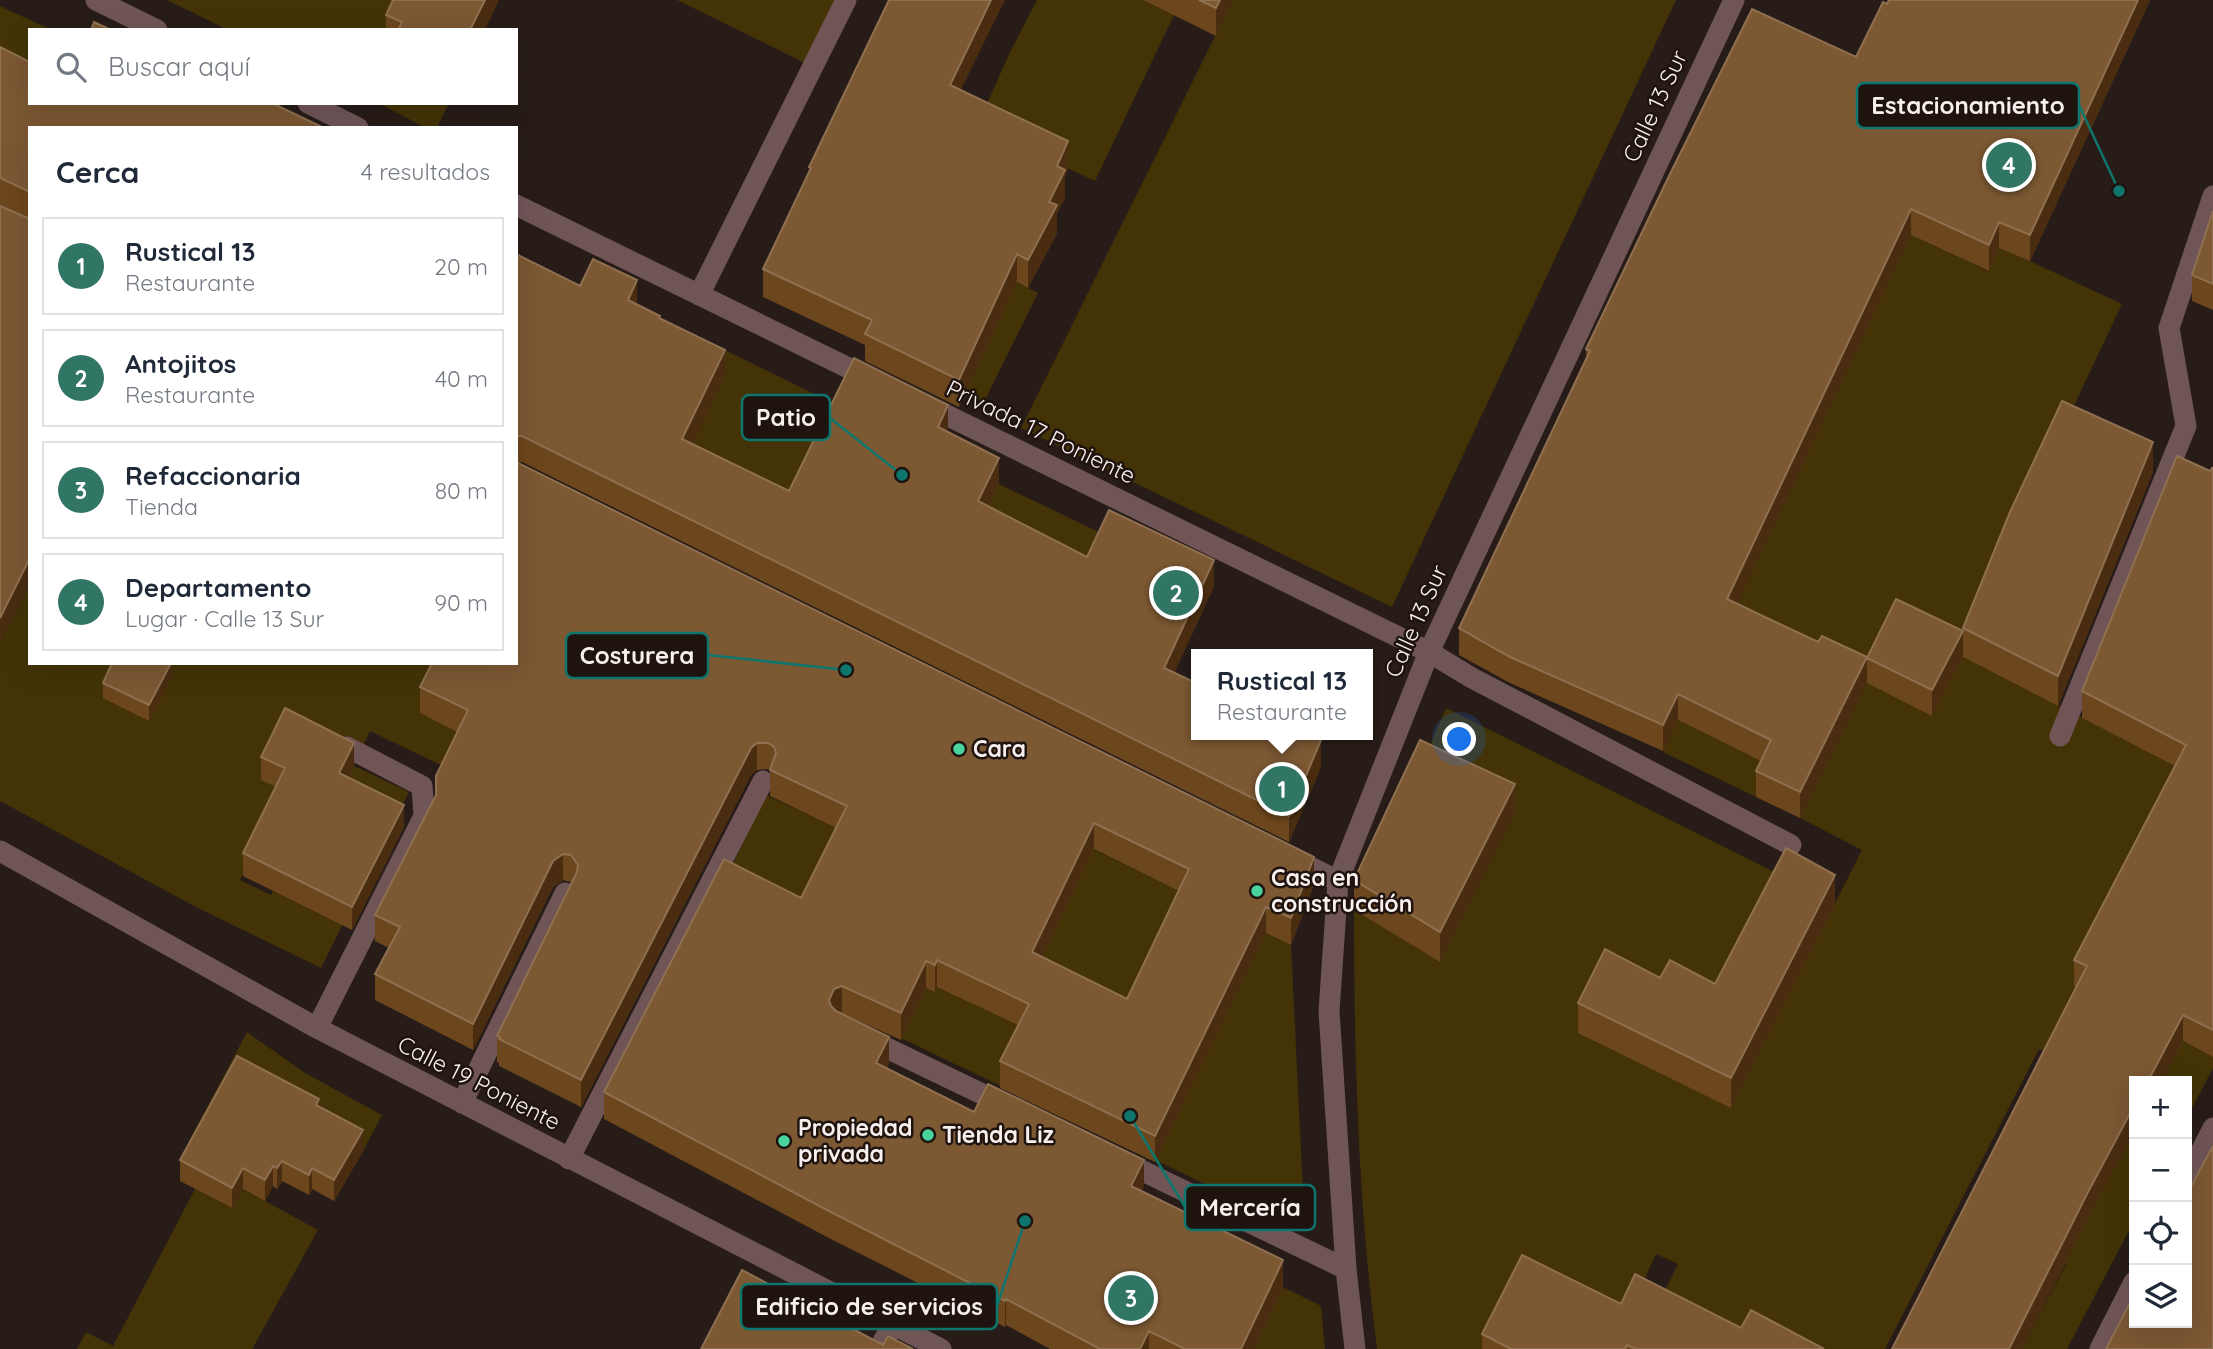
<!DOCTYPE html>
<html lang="es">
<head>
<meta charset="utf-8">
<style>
  body { margin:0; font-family:Quicksand,sans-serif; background:#f6f6f7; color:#1f2937 }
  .controls { position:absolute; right:21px; bottom:21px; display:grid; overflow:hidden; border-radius:0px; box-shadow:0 7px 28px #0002 }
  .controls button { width:63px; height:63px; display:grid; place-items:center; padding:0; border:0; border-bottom:2px solid #e0e1e3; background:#fff; color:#1f2937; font:35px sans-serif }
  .you { position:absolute; left:1460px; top:740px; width:24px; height:24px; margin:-18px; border:5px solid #fff; border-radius:50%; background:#1a73e8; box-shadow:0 0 0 10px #1a73e833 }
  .badge { display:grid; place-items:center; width:46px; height:46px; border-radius:50%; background:#317665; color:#fff; font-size:23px; font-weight:700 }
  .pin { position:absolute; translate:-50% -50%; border:4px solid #fff; box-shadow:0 2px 7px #0006 }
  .popup { position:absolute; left:1191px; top:649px; width:182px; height:91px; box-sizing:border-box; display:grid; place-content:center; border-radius:0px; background:#fff; filter:drop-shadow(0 2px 5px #0005); font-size:23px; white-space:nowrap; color:#747a83 }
  .popup b { font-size:26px; color:#1f2937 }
  .popup::after { content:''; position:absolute; left:50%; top:100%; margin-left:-14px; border:14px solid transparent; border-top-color:#fff }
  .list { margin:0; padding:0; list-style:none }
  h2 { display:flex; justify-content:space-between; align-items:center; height:91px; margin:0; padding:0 28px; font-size:30px }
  h2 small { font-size:23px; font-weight:400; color:#747a83 }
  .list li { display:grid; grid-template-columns:46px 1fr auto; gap:21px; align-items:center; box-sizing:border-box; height:98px; margin:0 14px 14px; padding:0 14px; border:2px solid #e0e1e3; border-radius:0px }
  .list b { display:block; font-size:26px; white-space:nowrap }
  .list p { margin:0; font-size:23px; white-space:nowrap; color:#747a83 }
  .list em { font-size:23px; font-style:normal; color:#747a83 }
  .icon { flex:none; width:38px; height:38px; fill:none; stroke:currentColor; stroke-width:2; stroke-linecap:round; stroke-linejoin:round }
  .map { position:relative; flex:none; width:2213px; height:1349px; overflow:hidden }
  .search { position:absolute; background:#fff; box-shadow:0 7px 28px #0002; left:28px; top:28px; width:490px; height:77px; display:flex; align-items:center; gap:18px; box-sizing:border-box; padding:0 24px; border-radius:0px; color:#747a83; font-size:26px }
  .panel { position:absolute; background:#fff; box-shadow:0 7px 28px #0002; left:28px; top:126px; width:490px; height:539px; border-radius:0px }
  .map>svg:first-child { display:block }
</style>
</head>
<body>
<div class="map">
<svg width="2213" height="1349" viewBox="0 0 2213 1349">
  <rect width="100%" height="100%" fill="#271c18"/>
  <!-- green -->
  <path fill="#433307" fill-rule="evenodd" d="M167,0H407L393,30H228Z
    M677,0H840L807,64Z
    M1037,0H1143L1174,15L1095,181L977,126L1010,52Z
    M1233,0H1676L1392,607L1021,428Z
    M0,6L52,30H30V103L0,125Z
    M378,103H449L437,128H426Z
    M1911,235L1988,271L1999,248H2002L2122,304L2010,541L1963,657L2186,771L2102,1000L2070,1064L2039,1049L1885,1349H1377C1358,1204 1354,1055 1354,910L1440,962L1515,814L1420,769L1446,708L1786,878L1731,1107L1862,850L1800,818L1867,683L1821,662L1756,797L1663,752L1678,720L1751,756L1732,615ZM1656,1254L1678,1264L1660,1301L1640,1289Z
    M1001,274L1038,293L984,402L941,381Z
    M637,307L843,408L789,518L682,466Z
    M999,484L1109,537L1058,646L958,568Z
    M30,584V663H445L468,737L451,770L370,731L354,766L409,792L321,968L196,907L0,801V644ZM354,765L339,796L328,918L273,891L271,895L240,880L285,791Z
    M899,755L1291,945L1305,1232L901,1038L926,988L935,991L960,940L1057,925L801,924L723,885L766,795L847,833Z
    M2161,1030L2213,1057V1068L2187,1118V1081H2162L2177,1053Z
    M247,1032L305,1073L382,1115L363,1151L316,1125L324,1108L295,1093L243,1189L318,1230L252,1349H77L86,1332L113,1346L195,1189L232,1208L243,1189L181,1156Z
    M2134,1129V1221L2067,1349H2011L2025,1344L2066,1264L2057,1259Z
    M1283,1287L1321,1306L1325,1349H1254Z"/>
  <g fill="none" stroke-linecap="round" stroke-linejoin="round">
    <!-- minor -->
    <path stroke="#705557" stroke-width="21" d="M96,0L157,30
      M308,103L358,128
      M516,205L873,380
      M699,295L846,0
      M924,404L1429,652L1472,678L1791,845
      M2060,736L2186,426L2169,328L2213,196
      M0,851L317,1028L941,1349
      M1290,857L1338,881
      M317,1028L424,816L422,786L347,747
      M866,1038L1007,1106
      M462,1103L565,893
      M569,1159L763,781
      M1118,1159L1346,1269
      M2187,1179L2213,1128
      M879,1349L892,1325
      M1355,1349L1346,1269L1329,1011L1338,881L1429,652L1734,0
      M2100,1349L2134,1282"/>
  </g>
  <!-- wall -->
  <path fill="#6c461d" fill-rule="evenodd" d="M1143,0H1233L1216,36Z
    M2150,0L2030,261L1999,248L1989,271L1911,235L1737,604L1818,642L1867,657L1963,631V628L2153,472L2058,706L1963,657L1932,716L1867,683L1800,818L1756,797V771L1761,761L1678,720L1663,751L1510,683L1459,655V628L1586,358V349L1856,57L1887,4Z
    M386,15L485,30H386Z
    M0,47L30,103V219L0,205Z
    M961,90L1068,169L1065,176V198L1057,213V233L1028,288L1017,282L959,407L865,361V345L763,297V269L809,174V167Z
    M2213,211V310L2192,301V275Z
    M516,254L580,286L637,305L660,318L725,377L692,444L747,472L789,491L948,431V432L999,484L988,506L1087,557L1214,586L1174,673L1321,767L1289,842L522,462H517L1314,884L1291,945L1266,933L1155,1162L1000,1088V1061L1018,1025L937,987L935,992L926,988L901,1040L841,1013L889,1063L886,1069L974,1112L1144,1186L1141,1191L1283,1287L1254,1349H1050L1006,1325L1005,1327L827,1237L604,1119V1092L801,898L836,828L770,796V770L768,769L757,770L751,775L581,1107L499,1066V1063L497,1062V1036L571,882L563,880L553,887L473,1050L375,1000V974L389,948L375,941V915L436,795L457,732L420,713V687L516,663ZM1094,849L1179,891L1127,999L1042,957Z
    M2213,469V1057L2183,1041L2088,1218L2022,1349H1892L2076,987L2074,986V960L2175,766L2082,718V691L2210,471Z
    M172,678L149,721L103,698V683Z
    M261,757L354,766L348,778L404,827L352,930L243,876V853L276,787L261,780Z
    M1515,813L1440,962L1354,910V880Z
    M1835,905L1731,1108L1578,1033V1003L1660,978L1715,984Z
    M319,1106L363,1151L334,1201L312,1189L309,1195L282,1181L277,1189L273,1186L265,1201L243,1189L232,1208L180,1181V1160Z
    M1621,1304L1741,1328L1824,1349H1482V1334Z"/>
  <!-- shaded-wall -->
  <path fill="#4a2d11" d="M485,0H499L485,30H470Z
    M991,0H1005L950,112V85Z
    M1220,0H1233L1216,36V8Z
    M2138,0H2150L2030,261V235Z
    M1068,141V169L1065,176V198L1057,213V233L1028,288V260L1049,202L1057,166Z
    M1911,209V235L1727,625V599Z
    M1999,222V248L1989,271V245Z
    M1017,254V282L959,407V380Z
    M637,280V307L628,300Z
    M725,350V377L682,466V439Z
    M948,405V431L938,454V427Z
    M2153,442V472L2058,706V676Z
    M999,458V484L978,527V501Z
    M30,558V584L0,644V618Z
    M1214,560V586L1164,695V668Z
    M1963,631V657L1932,716V690Z
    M1867,657V683L1800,818V792Z
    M172,663V678L149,721V705Z
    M1678,694V720L1663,751V725Z
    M1321,740V767L1289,842V816Z
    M354,743V766L339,796V773Z
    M757,743V770L751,775L581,1107V1080L751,748Z
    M1515,784V813L1440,962V932Z
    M404,805V827L352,930V907Z
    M1094,823V849L1032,978V952Z
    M563,854V880L553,887L473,1050V1024L553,861Z
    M1314,857V884L1291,945V918Z
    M1835,875V905L1731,1108V1078Z
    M1266,907V933L1155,1162V1136Z
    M937,960V987L935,992V965Z
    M926,961V988L901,1040V1013Z
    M842,986V1013L834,1016L829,1000L834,989Z
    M2183,1015V1041L2162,1081H2148Z
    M889,1037V1063L876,1090V1063Z
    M2134,1106V1133L2088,1218L2022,1349H2009L2088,1192Z
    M363,1130V1151L334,1201V1180Z
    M1144,1160V1186L1131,1212V1186Z
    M282,1161V1181L277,1189V1168Z
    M273,1166V1186L265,1201V1180Z
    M243,1168V1189L232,1208V1188Z
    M312,1168V1189L309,1195V1175Z
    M1283,1260V1287L1254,1349H1241Z
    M1006,1299V1325L1005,1327V1301Z
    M1149,1331V1349H1140Z"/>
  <!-- building -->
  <path fill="#7c5833" stroke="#8f7050" stroke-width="2" fill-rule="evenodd" d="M393,0H485L470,30H403L399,28L402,22L386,15Z
    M889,0H991L950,85L1068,141L1057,166L1065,170L1049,202L1057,205L1028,260L1017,254L959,380L865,334L872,320L763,269L811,168L809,167Z
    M1199,0H1220L1216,8Z
    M1889,0H2138L2030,235L1999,222L1989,245L1911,209L1727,599L1818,642L1822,636L1867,657L1800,792L1756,771L1771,740L1678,694L1663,725L1510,657L1459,628L1590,351L1586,349L1668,178L1752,9L1856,57L1883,2L1887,4Z
    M94,22L111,30H91Z
    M0,47L30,62V103H272L324,128H30V192L0,178Z
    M0,206L30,219V558L0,618Z
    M2213,211V284L2192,275Z
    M516,254L580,286L593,259L637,280L628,300L660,316L659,318L725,350L682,439L789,491L854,358L948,405L938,427L999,458L978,501L1087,557L1109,510L1214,560L1164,668L1196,683V735H1310L1321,740L1289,816L522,436H516Z
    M2062,401L2153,442L2058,676L1963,628L2010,512Z
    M2177,456L2210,471L2212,468L2213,469V1030L2183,1015L2148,1081H2134V1106L2088,1192L2009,1349H1892L2087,966L2074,960L2186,745L2082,691Z
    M516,462L1314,857L1291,918L1266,907L1155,1136L1000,1061L1029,1004L937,960L935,965L926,961L901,1013L842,986L834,989L829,1000L831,1006L836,1011L889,1037L876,1063L974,1112L988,1084L1144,1160L1131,1186L1283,1260L1241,1349H1185L1149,1331L1140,1349H1100L1006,1299L1005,1301L827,1210L604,1092L724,859L801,898L847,806L770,770L776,753L774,747L768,743H757L751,748L581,1080L499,1039L500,1037L497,1036L577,872L578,865L571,855L563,854L553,861L473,1024L375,974L400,927L375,915L436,795V776L468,710L420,687L432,663H516ZM1094,823L1189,869L1127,999L1032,952Z
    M1896,599L1963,631L1932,690L1867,658Z
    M112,663H171L149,705L103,683Z
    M285,708L354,743L339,773L404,805L352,907L243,853L285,768L261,757Z
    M1420,740L1515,784L1440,932L1354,880Z
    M1786,848L1835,875L1731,1078L1578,1003L1605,949L1660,978L1670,960L1715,984Z
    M237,1056L319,1099L316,1105L363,1130L334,1180L312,1168L309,1175L282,1161L277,1168L273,1166L265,1180L243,1168L232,1188L180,1160Z
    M2213,1146V1349H2106L2134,1295V1323H2187V1194Z
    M1522,1255L1621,1304L1635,1274L1741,1328L1751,1310L1824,1349H1635L1627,1345L1625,1349H1511L1482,1334Z
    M742,1270L883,1345L888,1336L913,1349H701Z"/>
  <!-- markers -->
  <g fill="#48d49d" stroke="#1e130f" stroke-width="2.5">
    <circle cx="959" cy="749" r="7"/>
    <circle cx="1257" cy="891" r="7"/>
    <circle cx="928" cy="1135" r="7"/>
    <circle cx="784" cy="1141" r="7"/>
  </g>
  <g text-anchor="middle" stroke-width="5" stroke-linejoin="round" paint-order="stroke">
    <!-- street labels -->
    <g font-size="23" fill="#f8f0ed" stroke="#1e130f">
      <text transform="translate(1655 106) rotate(-65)" y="8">Calle 13 Sur</text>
      <text transform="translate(1041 432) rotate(26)" y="8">Privada 17 Poniente</text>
      <text transform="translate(1416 621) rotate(-66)" y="8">Calle 13 Sur</text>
      <text transform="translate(479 1083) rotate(27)" y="8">Calle 19 Poniente</text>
    </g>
    <!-- poi labels -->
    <g font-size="23" font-weight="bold" fill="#f8f0ed" stroke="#1e130f" text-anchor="start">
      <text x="973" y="757">Cara</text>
      <text x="1271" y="886">Casa en<tspan x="1271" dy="26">construcción</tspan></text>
      <text x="798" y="1136">Propiedad<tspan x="798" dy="26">privada</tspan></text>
      <text x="942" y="1143">Tienda Liz</text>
    </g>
  </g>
  <!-- callouts -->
  <path fill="none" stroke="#0f766e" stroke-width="2.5" d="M2119 191L2079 105M902 475L830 418M846 670L708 655M1130 1116L1185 1207M1025 1221L997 1306"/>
  <g fill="#0f766e" stroke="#1e130f" stroke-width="2.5">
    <circle cx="2119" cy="191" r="7"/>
    <circle cx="902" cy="475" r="7"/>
    <circle cx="846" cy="670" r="7"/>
    <circle cx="1130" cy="1116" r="7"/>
    <circle cx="1025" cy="1221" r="7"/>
  </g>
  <g fill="#1e130f" stroke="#0f766e" stroke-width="2.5">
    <rect x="1857" y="83" width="222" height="45" rx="7"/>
    <rect x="742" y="395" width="88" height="45" rx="7"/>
    <rect x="566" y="633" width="142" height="45" rx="7"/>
    <rect x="1185" y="1185" width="130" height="45" rx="7"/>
    <rect x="741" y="1284" width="256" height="45" rx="7"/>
  </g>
  <g font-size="24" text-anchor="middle" font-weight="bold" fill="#f8f0ed">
    <text x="1968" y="114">Estacionamiento</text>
    <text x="786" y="426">Patio</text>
    <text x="637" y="664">Costurera</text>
    <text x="1250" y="1216">Mercería</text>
    <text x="869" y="1315">Edificio de servicios</text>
  </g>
</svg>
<div class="controls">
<button>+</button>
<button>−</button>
<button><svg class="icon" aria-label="locate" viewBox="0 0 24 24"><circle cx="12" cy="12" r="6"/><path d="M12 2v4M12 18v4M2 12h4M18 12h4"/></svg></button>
<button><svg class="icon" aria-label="layers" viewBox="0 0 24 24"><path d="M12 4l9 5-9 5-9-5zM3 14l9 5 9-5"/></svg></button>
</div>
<div class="you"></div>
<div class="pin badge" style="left:1282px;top:789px">1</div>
<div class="popup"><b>Rustical 13</b>Restaurante</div>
<div class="pin badge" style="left:1176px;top:593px">2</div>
<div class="pin badge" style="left:1131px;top:1298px">3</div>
<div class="pin badge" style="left:2009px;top:165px">4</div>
<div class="search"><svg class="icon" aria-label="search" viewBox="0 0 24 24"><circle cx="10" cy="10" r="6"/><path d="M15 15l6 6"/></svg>Buscar aquí</div>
<section class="panel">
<h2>Cerca<small>4 resultados</small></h2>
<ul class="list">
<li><span class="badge">1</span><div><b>Rustical 13</b><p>Restaurante</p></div><em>20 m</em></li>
<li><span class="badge">2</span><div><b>Antojitos</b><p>Restaurante</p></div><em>40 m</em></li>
<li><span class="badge">3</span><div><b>Refaccionaria</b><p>Tienda</p></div><em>80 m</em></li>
<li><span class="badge">4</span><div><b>Departamento</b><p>Lugar · Calle 13 Sur</p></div><em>90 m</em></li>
</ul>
</section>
</div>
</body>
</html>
